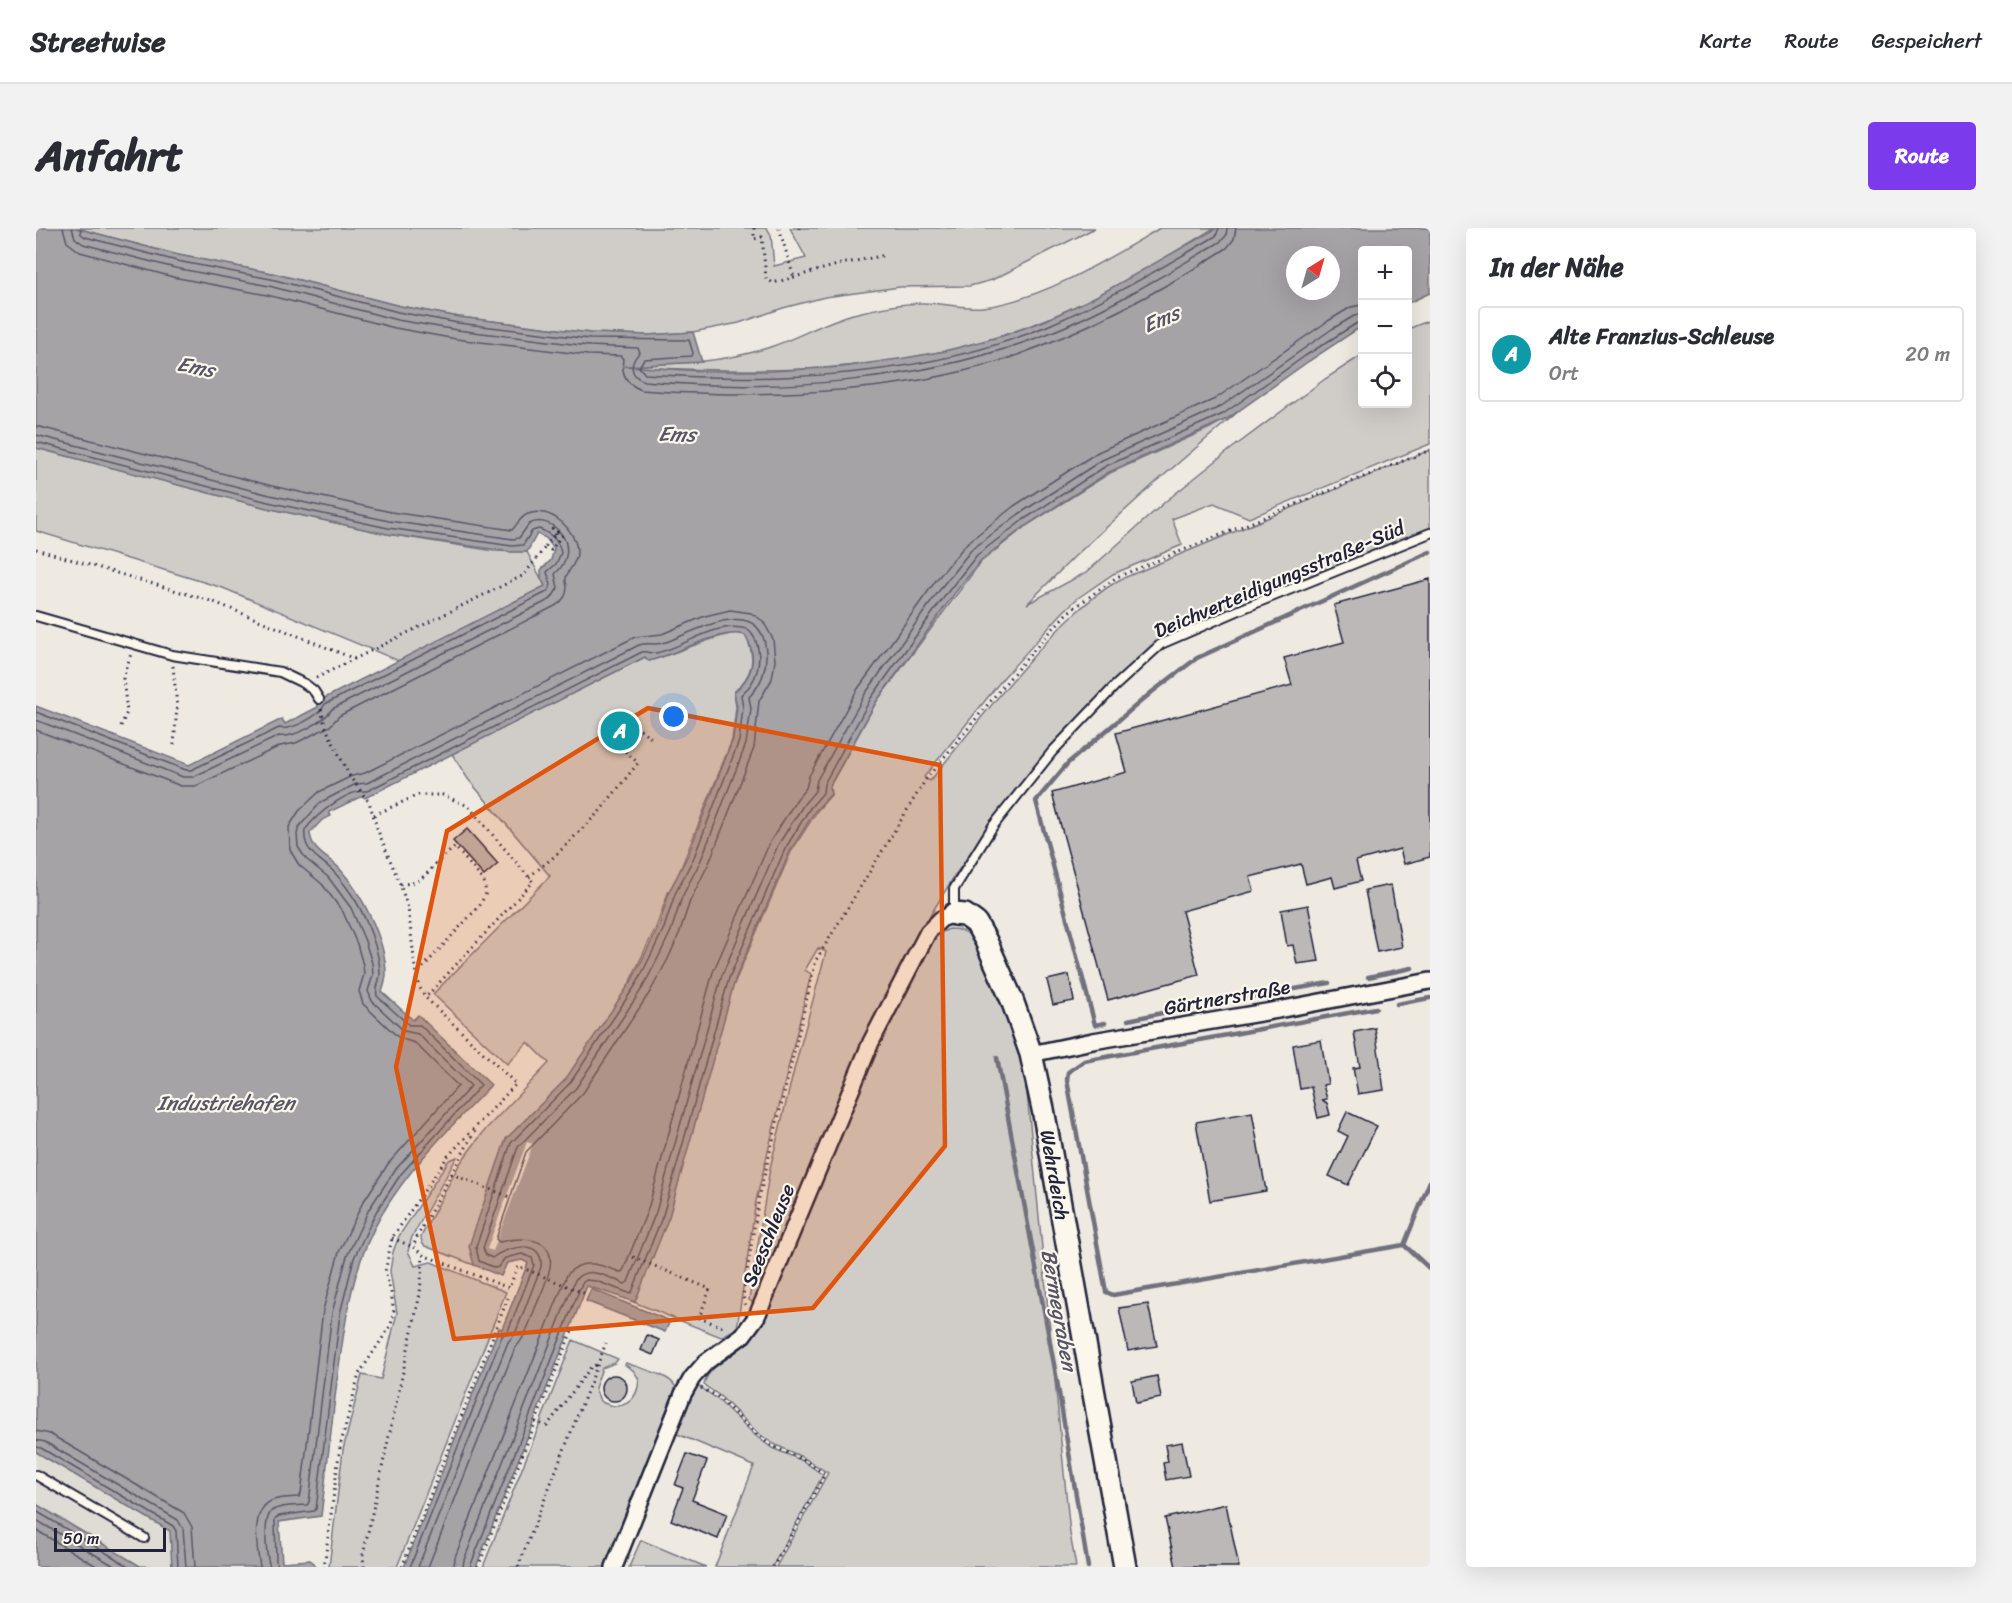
<!DOCTYPE html>
<html lang="de">
<head>
<meta charset="utf-8">
<style>
  body { margin:0; font-family:Sriracha,sans-serif; background:#f2f2f3; color:#2b2b33 }
  .controls { position:absolute; right:18px; top:18px; display:grid; overflow:hidden; border-radius:6px; box-shadow:0 6px 24px #0002 }
  .controls button { width:54px; height:54px; display:grid; place-items:center; padding:0; border:0; border-bottom:2px solid #e1e1e2; background:#fff; color:#2b2b33; font:30px sans-serif }
  .compass { position:absolute; left:1250px; top:18px; width:54px; height:54px; border-radius:50%; background:#fff; box-shadow:0 6px 24px #0002; rotate:37deg }
  .scale { position:absolute; left:18px; bottom:15px; width:112px; box-sizing:border-box; padding-left:6px; border:3px solid #22223b; border-top:0; font-size:16px; line-height:21px; white-space:nowrap; color:#22223b; -webkit-text-stroke:4px #fbf7ec; paint-order:stroke }
  .you { position:absolute; left:638px; top:489px; width:21px; height:21px; margin:-15px; border:4px solid #fff; border-radius:50%; background:#1a73e8; box-shadow:0 0 0 9px #1a73e833 }
  .badge { display:grid; place-items:center; width:39px; height:39px; border-radius:50%; background:#7c3aed; color:#fff; font-size:20px; font-weight:700 }
  .pin { position:absolute; translate:-50% -50%; border:3px solid #fff; box-shadow:0 2px 6px #0006 }
  .list { margin:0; padding:0; list-style:none }
  h2 { display:flex; justify-content:space-between; align-items:center; height:78px; margin:0; padding:0 24px; font-size:26px }
  h2 small { font-size:20px; font-weight:400; color:#7c7c81 }
  .list li { display:grid; grid-template-columns:39px 1fr auto; gap:18px; align-items:center; box-sizing:border-box; height:96px; margin:0 12px 12px; padding:0 12px; border:2px solid #e1e1e2; border-radius:6px }
  .list b { display:block; font-size:22px; white-space:nowrap }
  .list p { margin:0; font-size:20px; white-space:nowrap; color:#7c7c81 }
  .list em { font-size:20px; font-style:normal; color:#7c7c81 }
  .icon { flex:none; width:33px; height:33px; fill:none; stroke:currentColor; stroke-width:2; stroke-linecap:round; stroke-linejoin:round }
  .map { position:relative; flex:none; width:1394px; height:1339px; overflow:hidden; border-radius:6px }
  header { display:flex; align-items:center; gap:36px; box-sizing:border-box; height:84px; padding:0 30px; background:#fff; border-bottom:2px solid #e1e1e2 }
  header strong { font-size:28px }
  nav { display:flex; gap:33px; margin-inline-start:auto; font-size:21px }
  .intro { display:flex; align-items:center; justify-content:space-between; box-sizing:border-box; height:144px; padding:0 36px }
  h1 { margin:0; font-size:42px }
  .button { padding:15px 27px; border-radius:6px; background:#7c3aed; color:#fff; font-size:21px; font-weight:700 }
  main { display:flex; gap:36px; padding:0 36px }
  aside { flex:1; background:#fff; border-radius:6px; box-shadow:0 6px 24px #0002 }
  .map>svg:first-child { display:block }
</style>
</head>
<body>
<header>
<strong>Streetwise</strong>
<nav><a>Karte</a><a>Route</a><a>Gespeichert</a></nav>
</header>
<div class="intro"><h1>Anfahrt</h1><a class="button">Route</a></div>
<main>
<div class="map">
<svg width="1394" height="1339" viewBox="0 0 1394 1339">
  <rect width="100%" height="100%" fill="#eeeae2"/>
  <filter id="ink" filterUnits="userSpaceOnUse"><feTurbulence type="fractalNoise" baseFrequency=".0167" numOctaves="2"/><feDisplacementMap in="SourceGraphic" scale="12" xChannelSelector="R" yChannelSelector="G"/><feConvolveMatrix kernelMatrix="1 2 1 2 8 2 1 2 1" color-interpolation-filters="sRGB"/></filter>
  <g filter="url(#ink)">
    <!-- built -->
    <path fill="#dfdbd5" d="M0,1224L134,1303L136,1339H0Z"/>
    <!-- green -->
    <path fill="#d0cdc9" stroke="#797882" stroke-width="1.5" d="M40,0H731L735,7L738,38L770,30L754,0H1059L956,52L934,58L864,59L789,69L747,80L703,95L657,104L612,107L554,105L423,89L364,78L236,45L142,27Z
      M1124,0H1178C1123,34 1067,69 1006,93C870,148 725,146 580,138C631,136 680,136 728,121C759,112 787,94 817,86C838,81 862,76 884,75C905,74 927,81 947,79C1007,72 1073,30 1124,0Z
      M1394,92V216L1213,290L1178,275L1136,291L1146,317L1077,346L1042,370L1027,384L968,449L888,549L894,553C925,515 955,476 988,439C1017,406 1045,375 1083,352L1394,222V300L1140,404L1123,413L1103,431L1034,502L986,555L919,647L884,704L828,811L719,1076L713,1072L734,940L759,838L790,724L782,720L769,742L775,746L720,973L701,1100L685,1109L590,1071L601,1042L645,879L755,624L781,583L795,567L794,558L841,473L945,334L990,298L1074,245L1174,200L1203,183L1119,255L1038,329L991,376L1051,344L1130,273L1195,221L1289,151L1326,127V176H1372V101Z
      M0,220L231,280L351,306L458,323L491,324L509,358L363,433L187,360L0,303Z
      M699,405L709,407C721,430 717,447 698,464L700,479L696,512L643,645L632,665L621,697L595,751L585,787L477,931L438,1037L389,1018L386,1015L385,1009L423,937L433,923L450,901L513,835L492,814L471,836L397,766L514,648L432,551L416,526L609,429L613,433C642,425 669,411 699,405Z
      M913,701C930,701 936,707 947,720L987,825L1034,1306L1040,1339H740L792,1245L768,1230L738,1216L722,1205L684,1168L668,1157C671,1139 693,1131 705,1120C715,1111 723,1100 730,1089L841,817L893,714L902,706Z
      M421,929L376,1009L372,1023L379,1038L395,1034L470,1064L361,1339H293L307,1222L326,1147L345,1151L361,1085L354,1043L357,1024L363,1008L413,932Z
      M537,1112L582,1131L579,1135L566,1140L559,1160L564,1173C585,1185 602,1174 603,1151L597,1142L589,1137L590,1135C603,1140 636,1147 640,1160L570,1339H447Z
      M658,1155L680,1170L720,1208L736,1220L767,1233L787,1247L736,1339H679L718,1238L639,1205Z
      M605,1312L670,1339H593Z"/>
    <!-- water -->
    <path fill="#a6a3a7" stroke="#716f7c" stroke-width="1.5" fill-rule="evenodd" d="M0,0H40L142,27L236,45L364,78L423,89L554,105L612,107L657,104L666,134L589,138L666,143H735L806,139L869,130L909,123L966,108L1008,93L1059,69L1181,0H1394V65L1372,75V22H1326V98L1273,133L1191,191L1073,244L991,297L945,332L919,365L840,474L793,559L795,566L779,583L754,623L699,752L633,989L599,1074L551,1058L440,1339H368L463,1100L466,1101L492,1035L486,1032L471,1035L465,1048L438,1037L433,1018L470,911L529,852L596,752L623,698L633,664L652,627L697,511L701,479L698,464C717,448 723,430 709,407C684,400 640,426 613,433L609,429L329,570L326,568L293,584L295,588L286,592L274,605C276,624 291,628 303,640C325,664 350,712 350,746C350,752 348,758 346,764L377,792L382,787L455,857C416,898 375,937 346,986C314,1039 308,1101 300,1161C295,1204 290,1246 285,1288L243,1294L246,1334L274,1332L278,1335L279,1339H136L134,1303L0,1224V478L153,537L246,491L249,496L282,479L281,474L509,358L505,350V342L515,332L518,321L510,310L501,306L491,324H476L351,306L231,280L0,220ZM1259,27H1295V63H1259Z
      M555,1061L634,1093L629,1104L550,1073Z
      M0,1276L104,1338L123,1339H0Z"/>
    <!-- pier -->
    <path fill="#eeeae2" d="M491,914L497,916L457,1023L451,1021Z"/>
    <g fill="none" stroke-linecap="round" stroke-linejoin="round">
      <!-- shore -->
      <path stroke="#575666" stroke-width="1.5" d="M27,0L31,14L44,24L137,49L231,67L359,100L420,111L552,127L585,128L587,131C585,146 591,157 606,162C636,165 666,165 697,166C789,166 888,159 976,129C1051,102 1124,64 1191,20L1198,11L1200,0
        M36,0L39,10L47,16L139,40L233,58L361,92L421,102L553,118L602,120L604,124C594,134 592,147 608,153C741,165 885,155 1011,106C1072,82 1128,47 1184,14L1190,8L1191,0
        M44,0L45,6L49,9L141,33L235,51L362,84L422,95L554,111L653,112L657,125L656,128L608,131L603,139L609,146C740,155 889,150 1011,98C1070,73 1125,40 1180,8L1183,0
        M0,198L236,258L355,284L476,302C481,297 484,289 492,286C515,277 541,303 541,324C541,336 532,341 530,350C529,353 531,356 531,359C531,368 526,374 519,378L303,488L294,498L260,515L244,518L160,558H145L0,502
        M0,207L234,267L353,293L477,311L483,310L493,296C517,284 548,320 519,346L522,360L515,371L296,481C288,494 258,510 243,508L157,549H147L0,492
        M0,214L232,274L352,300L476,318L487,317L496,303L503,301C514,305 523,312 525,325L520,336L511,344L515,357L511,364L289,476C284,488 255,503 243,500L155,542H150L0,484
        M0,1203L14,1206L148,1285L156,1299L159,1339
        M0,1212L9,1214L142,1292L147,1301L150,1339
        M0,1219L5,1220L137,1298L140,1303L142,1339
        M0,1283L94,1339
        M0,1292L80,1339
        M0,1302L62,1339
        M224,1339C221,1321 214,1283 235,1273C243,1269 254,1270 263,1269L265,1266L287,1082L303,1024L326,976L352,936L422,858L379,815L363,810L327,776L323,763L328,746L327,737L321,716L307,684L286,656L263,637L254,622L253,599L263,583L283,564L316,548L329,545L599,409L626,406L669,388L694,382L715,385L727,393L737,411L739,433L736,451L723,473L718,520L673,635L654,673L643,706L632,731L614,764L547,865L490,924L460,1011L463,1014C483,1009 519,1007 514,1039C512,1052 505,1066 500,1078C494,1093 490,1109 479,1120L392,1339
        M234,1339C230,1327 226,1289 237,1282C245,1277 261,1278 271,1277L273,1274L296,1085L311,1028L333,981L359,942L435,858L382,806L368,803L336,773L332,763L337,747L336,735L329,713L315,680L292,649L270,631L262,619L261,606L263,599L285,574L320,556L331,555L603,417C613,414 619,418 630,414C659,404 725,364 730,423C731,441 726,456 713,469L715,481L710,516L665,632L646,669L635,703L624,726L607,759L540,860L482,919L447,1020L450,1027L456,1030C470,1019 508,1009 505,1039L479,1106L472,1114L382,1339
        M243,1339L240,1333L239,1291L243,1288L278,1283L280,1281L304,1086L318,1030L340,984L365,946L445,857L384,797H373L341,768C339,760 344,753 344,745C344,725 331,692 321,675C315,665 307,654 299,645C286,631 266,625 269,602C280,587 311,561 331,563L606,424C612,423 614,426 620,425C650,419 679,392 711,401C726,413 726,440 715,456C713,460 708,463 705,467L707,480L703,513L658,629L639,666L628,700L617,723L601,755L534,855L475,915L440,1019L443,1033L459,1040L462,1039L469,1030L486,1026L496,1030L498,1037L472,1103L466,1108L374,1339
        M418,1339L419,1329L531,1047C546,1028 565,1037 584,1044L587,1043L612,981L677,744L734,614L761,571L770,560L773,548L821,462L901,351L931,315L978,278L1062,224L1179,171L1292,93L1315,79L1326,77
        M427,1339L428,1332L539,1052C552,1036 574,1050 589,1056L592,1054L620,984L686,747L742,617L768,576L779,563L781,552L829,466L908,356L936,321L983,286L1066,232L1184,179L1296,101L1318,88L1326,86
        M434,1339L546,1055L550,1052L560,1053L593,1065L596,1064L627,987L693,750L749,621L774,580L787,565L788,556L835,470L914,361L941,327L987,292L1070,238L1187,186L1269,128L1321,95L1326,94"/>
      <!-- stream -->
      <path stroke="#716f7c" stroke-width="4.5" d="M1332,749L1376,740
        M1201,771L1293,755
        M1361,776L1394,770
        M1340,780L1048,833L1032,844L1031,852L1070,1064L1077,1067L1368,1017L1394,1041
        M1092,792L1131,784
        M1069,795L1059,797L1000,573L1032,535L1116,464L1161,430L1394,324
        M961,830L1020,1147L1052,1339
        M1368,1017L1394,953"/>
    </g>
    <!-- building -->
    <path fill="#bcb8b8" stroke="#22223b" stroke-width="1.5" d="M1394,351V629L1368,636L1364,621L1320,633L1325,653L1299,660L1296,649L1270,656L1265,636L1214,649L1218,663L1146,683L1163,747L1072,772L1016,565L1091,544L1080,505L1256,457L1248,430L1308,414L1298,377Z
      M431,601L462,636L448,648L417,613Z
      M1355,657L1366,719L1341,724L1329,662Z
      M1272,677L1283,733L1261,736L1257,717L1251,718L1245,682Z
      M1033,747L1038,773L1017,777L1011,752Z
      M1339,800L1348,862L1322,866L1317,840L1324,839L1318,804Z
      M1285,812L1292,856L1287,857L1291,871L1286,872L1291,875L1294,887L1282,890L1275,859L1264,861L1257,817Z
      M1216,884L1230,963L1174,973L1160,894Z
      M1311,884L1341,898L1312,957L1293,948L1312,908L1302,903Z
      M1112,1076L1121,1118L1092,1123L1083,1080Z
      M611,1107L623,1112L617,1127L605,1122Z
      M565 1160a13 13 0 1 1 26 0a13 13 0 1 1-26 0Z
      M1121,1148L1125,1170L1100,1175L1096,1153Z
      M1146,1214L1153,1248L1130,1252L1127,1235L1132,1234L1129,1217Z
      M651,1226L671,1233L656,1272L691,1286L682,1311L635,1292L647,1260L639,1257Z
      M1190,1276L1203,1339H1140L1129,1290Z"/>
    <g fill="none" stroke-linecap="round" stroke-linejoin="round">
      <defs>
        <path id="lane" d="M0,388L136,427L244,444L269,456L278,463L283,471
          M918,686V661L957,598L1016,524L1079,458L1125,416L1208,380L1394,305
          M0,1247L108,1310"/>
        <path id="street" d="M995,826L1057,813L1242,782L1394,753
          M578,1339L647,1166L656,1150L670,1134L707,1107L721,1088L835,814L892,704L905,691L918,686"/>
        <path id="secondary" d="M918,686L929,687L940,695L950,713L976,772L995,826L1007,881L1089,1339"/>
      </defs>
      <!-- lane casing -->
      <use href="#lane" stroke="#22223b" stroke-width="12"/>
      <!-- street casing -->
      <use href="#street" stroke="#22223b" stroke-width="20"/>
      <!-- secondary casing -->
      <use href="#secondary" stroke="#22223b" stroke-width="26"/>
      <!-- path -->
      <path stroke="#22223b" stroke-width="3" stroke-dasharray="1.5 4.5" stroke-linecap="butt" d="M718,0V11L726,9L730,50L737,55L805,36L850,27
        M743,0L758,50
        M763,0V1
        M516,300L520,310
        M521,304L526,307L515,322L510,318Z
        M0,321L178,374L319,431
        M137,438L141,478L138,517
        M280,450L488,347L510,318
        M285,481L289,498L314,549L333,574L342,603L364,656L372,680L380,747L384,760L390,770L480,856L412,928L356,1010L349,1044L355,1064L358,1084L355,1097L323,1146L304,1219L288,1339
        M85,498L91,484L87,450L95,426
        M338,587L382,567H407L432,578L497,654L390,769
        M493,649L520,627L564,583L602,535L588,522L604,501L615,510
        M364,656C381,656 386,651 397,639C403,632 412,625 419,619L448,653L450,665L444,677L380,747
        M439,903L381,1009L377,1019L387,1027L473,1060L482,1038L550,1066
        M415,946L474,969
        M356,1010L377,1019
        M597,1029L674,1061L663,1090L690,1100
        M709,1077L707,1068L723,970L780,732L890,551L982,440L1031,385L1081,349L1394,222
        M665,1160L681,1168L720,1206L736,1218L768,1232L789,1246L737,1339
        M499,1194L511,1198L555,1139L562,1136
        M328,1339L327,1327L384,1066L387,1027
        M366,1339L472,1070
        M442,1339L536,1102
        M482,1339L570,1115"/>
      <!-- lane -->
      <use href="#lane" stroke="#fbf7ec" stroke-width="8"/>
      <!-- street -->
      <use href="#street" stroke="#fbf7ec" stroke-width="15"/>
      <!-- secondary -->
      <use href="#secondary" stroke="#fbf7ec" stroke-width="21"/>
    </g>
  </g>
  <!-- marked area -->
  <path fill="#de560e" fill-opacity="0.2" stroke="#de560e" stroke-width="4.5" stroke-linejoin="round" d="M612,480L904,537L909,918L777,1080L418,1111L360,839L411,603Z"/>
  <g text-anchor="middle" stroke-width="4.5" stroke-linejoin="round" paint-order="stroke">
    <!-- street labels -->
    <g font-size="20" fill="#22223b" stroke="#fbf7ec">
      <text transform="translate(1243 351) rotate(-23)" y="7">Deichverteidigungsstraße-Süd</text>
      <text transform="translate(1191 769) rotate(-10)" y="7">Gärtnerstraße</text>
      <text transform="translate(1019 947) rotate(80)" y="7">Wehrdeich</text>
      <text transform="translate(732 1007) rotate(-68)" y="7">Seeschleuse</text>
    </g>
    <!-- water labels -->
    <g font-size="21" font-style="italic" fill="#575666" stroke="#fbf7ec">
      <text transform="translate(1125 91) rotate(-24)" y="7">Ems</text>
      <text transform="translate(160 139) rotate(11)" y="7">Ems</text>
      <text transform="translate(641 206) rotate(1)" y="7">Ems</text>
      <text x="190" y="882">Industriehafen</text>
      <text transform="translate(1023 1082) rotate(80)" y="7">Bermegraben</text>
    </g>
  </g>
</svg>
<div class="controls">
<button>+</button>
<button>−</button>
<button><svg class="icon" aria-label="locate" viewBox="0 0 24 24"><circle cx="12" cy="12" r="6"/><path d="M12 2v4M12 18v4M2 12h4M18 12h4"/></svg></button>
</div>
<svg class="compass" viewBox="-18 -18 36 36"><path d="M0-13l5 13h-10z" fill="#e53935"/><path d="M0 13l5-13h-10z" fill="#7c7c81"/></svg>
<div class="scale">50 m</div>
<div class="you"></div>
<div class="pin badge" style="left:584px;top:503px;background:#0f9aa8">A</div>
</div>
<aside>
<h2>In der Nähe<small></small></h2>
<ul class="list">
<li><span class="badge" style="background:#0f9aa8">A</span><div><b>Alte Franzius-Schleuse</b><p>Ort</p></div><em>20 m</em></li>
</ul>
</aside>
</main>
</body>
</html>
